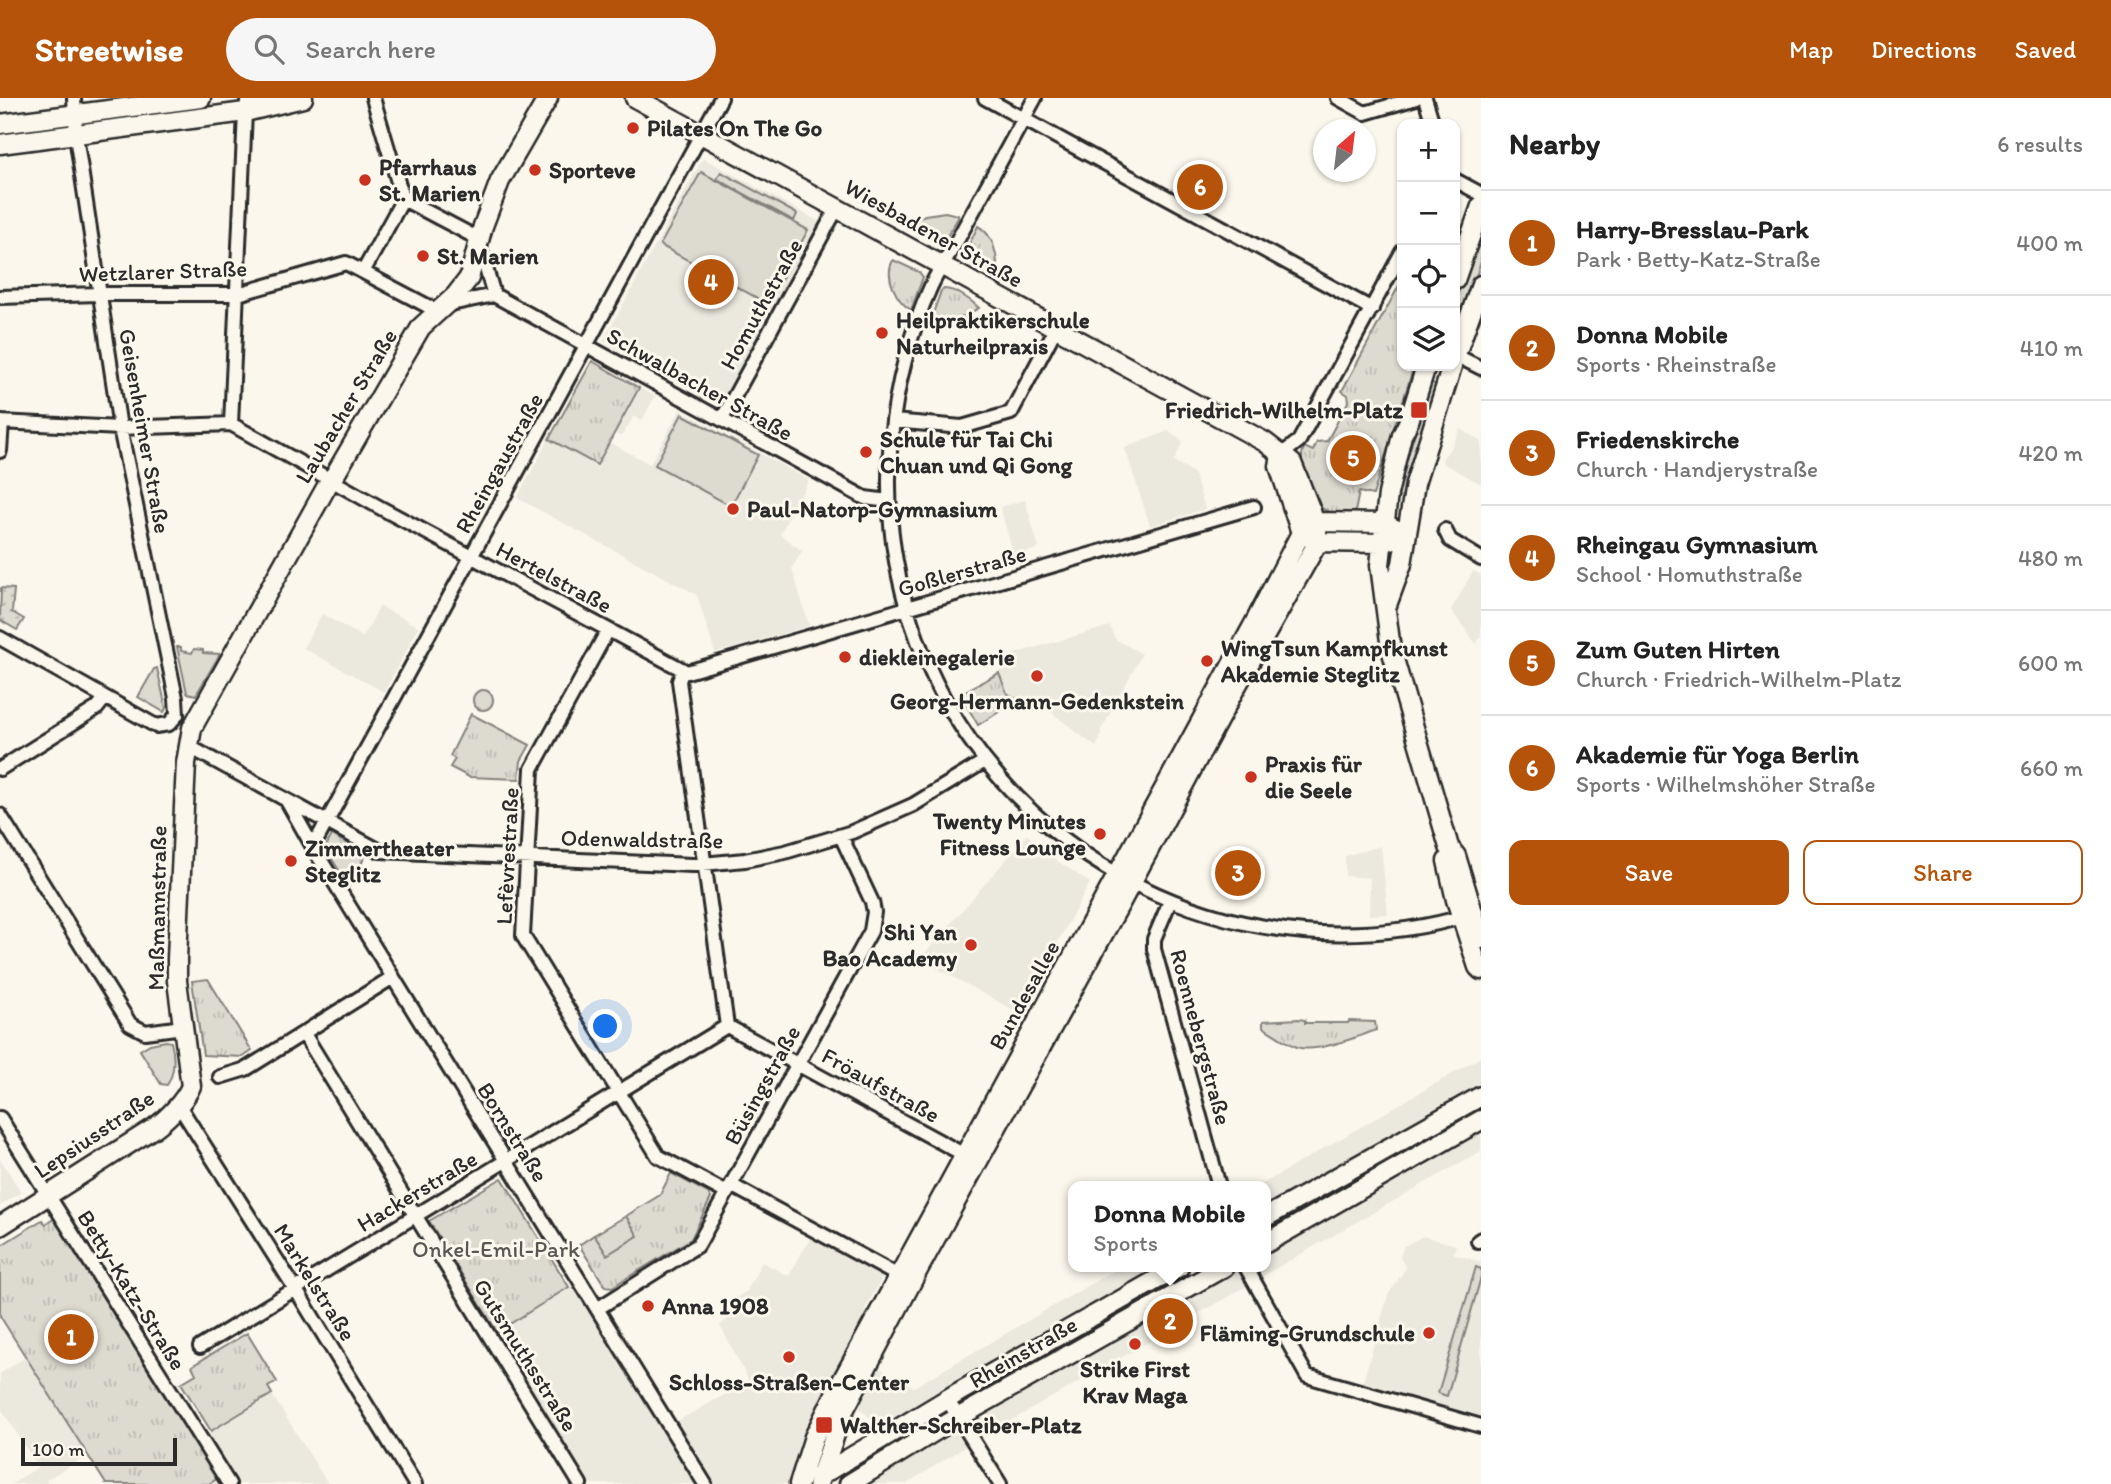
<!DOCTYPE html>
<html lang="en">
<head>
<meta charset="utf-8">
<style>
  body { margin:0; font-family:Itim,sans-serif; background:#f6f6f6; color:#222 }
  .controls { position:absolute; right:21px; top:21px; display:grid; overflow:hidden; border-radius:14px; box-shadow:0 2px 5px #0004 }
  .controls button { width:63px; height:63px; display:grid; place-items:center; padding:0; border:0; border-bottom:2px solid #e0e0e0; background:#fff; color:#222; font:35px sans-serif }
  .compass { position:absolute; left:1313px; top:21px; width:63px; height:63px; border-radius:50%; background:#fff; box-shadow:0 2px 5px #0004; rotate:28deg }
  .scale { position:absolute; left:21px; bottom:18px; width:156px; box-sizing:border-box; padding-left:7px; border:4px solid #2b2b2b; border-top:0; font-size:19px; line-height:24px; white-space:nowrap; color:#2b2b2b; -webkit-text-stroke:5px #fbf7ec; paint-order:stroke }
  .you { position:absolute; left:606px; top:929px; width:24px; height:24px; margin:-18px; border:5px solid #fff; border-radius:50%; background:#1a73e8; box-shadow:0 0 0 10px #1a73e833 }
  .badge { display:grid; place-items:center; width:46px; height:46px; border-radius:50%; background:#b45309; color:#fff; font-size:23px; font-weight:700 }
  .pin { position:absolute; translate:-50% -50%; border:4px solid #fff; box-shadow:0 2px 7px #0006 }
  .popup { position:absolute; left:1068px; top:1083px; width:203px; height:91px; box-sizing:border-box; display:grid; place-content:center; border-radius:14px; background:#fff; filter:drop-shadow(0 2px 5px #0005); font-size:23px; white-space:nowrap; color:#767676 }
  .popup b { font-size:26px; color:#222 }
  .popup::after { content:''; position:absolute; left:50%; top:100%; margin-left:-14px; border:14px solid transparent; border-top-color:#fff }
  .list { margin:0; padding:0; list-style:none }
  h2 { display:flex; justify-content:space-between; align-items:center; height:91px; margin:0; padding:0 28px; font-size:30px }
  h2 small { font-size:23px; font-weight:400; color:#767676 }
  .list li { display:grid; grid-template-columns:46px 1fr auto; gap:21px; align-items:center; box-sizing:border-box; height:105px; padding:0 28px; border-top:2px solid #e0e0e0 }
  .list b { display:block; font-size:26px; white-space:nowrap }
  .list p { margin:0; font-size:23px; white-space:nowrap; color:#767676 }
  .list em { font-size:23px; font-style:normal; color:#767676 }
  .actions { display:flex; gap:14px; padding:21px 28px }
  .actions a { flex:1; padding:16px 0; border:2px solid #b45309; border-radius:14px; text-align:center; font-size:24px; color:#b45309 }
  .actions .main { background:#b45309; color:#fff }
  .icon { flex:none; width:38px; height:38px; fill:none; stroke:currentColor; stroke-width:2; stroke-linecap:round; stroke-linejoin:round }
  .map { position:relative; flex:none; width:1481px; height:1386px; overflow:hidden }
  header { display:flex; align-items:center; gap:42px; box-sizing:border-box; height:98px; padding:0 35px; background:#b45309; color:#fff }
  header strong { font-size:33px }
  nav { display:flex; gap:38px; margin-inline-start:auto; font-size:24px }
  .search { width:490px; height:63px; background:#f6f6f6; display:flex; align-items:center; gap:18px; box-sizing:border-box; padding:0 24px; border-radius:38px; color:#767676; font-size:26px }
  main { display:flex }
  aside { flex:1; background:#fff }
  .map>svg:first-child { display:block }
</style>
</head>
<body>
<header>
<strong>Streetwise</strong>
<div class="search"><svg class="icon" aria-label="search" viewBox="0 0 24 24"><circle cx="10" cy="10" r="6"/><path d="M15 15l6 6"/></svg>Search here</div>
<nav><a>Map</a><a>Directions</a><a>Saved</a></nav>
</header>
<main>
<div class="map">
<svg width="1481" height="1386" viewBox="0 0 1481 1386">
  <defs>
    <pattern id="park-tufts" width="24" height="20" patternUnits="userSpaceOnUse" patternTransform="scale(1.75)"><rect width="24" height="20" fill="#dddad0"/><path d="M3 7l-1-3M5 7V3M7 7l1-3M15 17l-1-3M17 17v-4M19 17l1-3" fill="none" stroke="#bebbb3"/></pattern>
    <pattern id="garden-dots" width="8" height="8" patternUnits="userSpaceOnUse" patternTransform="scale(1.75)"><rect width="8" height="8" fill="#dddad0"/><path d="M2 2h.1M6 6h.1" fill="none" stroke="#bebbb3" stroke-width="1.8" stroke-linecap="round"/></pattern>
  </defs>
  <rect width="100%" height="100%" fill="#fbf7ec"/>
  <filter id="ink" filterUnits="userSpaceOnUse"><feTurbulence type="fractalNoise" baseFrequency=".0143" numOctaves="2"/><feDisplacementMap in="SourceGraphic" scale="14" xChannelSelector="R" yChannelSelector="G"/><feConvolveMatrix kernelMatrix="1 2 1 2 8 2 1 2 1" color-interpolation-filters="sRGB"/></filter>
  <g filter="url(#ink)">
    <!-- built -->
    <path fill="#ebe8de" d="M703,60L820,124L720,307L603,243Z
      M639,290L655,298L642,323L634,318L621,339L615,335Z
      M680,312L809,382L780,436L802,453L792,470L809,528L715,555L697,497L517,400L549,341L597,366L609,344L650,366Z
      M1460,331L1481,343V386L1443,365L1442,361L1452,348Z
      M1168,333L1183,343L1174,363L1194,375L1205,411L1150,428L1125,350Z
      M1025,402L1039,450L1014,458L1000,409Z
      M1473,473L1481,477V539L1476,546L1451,512Z
      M380,508L419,529L384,594L303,550L322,516L363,539Z
      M1110,528L1115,541L1142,556L1100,634L1102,636L1096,649L1042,607L1014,601L1007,595L996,561Z
      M1027,737L1059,764L1090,785L1019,915L920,861Z
      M1381,748L1388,816L1369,817L1370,780L1345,778V758Z
      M1481,959V990L1266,1111V1088H1259Z
      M1481,1030V1053L1259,1180L1253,1169H1266V1152Z
      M0,1061L21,1094L0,1108Z
      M812,1137L883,1178L865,1211V1217L814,1314L791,1382L788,1386H711L674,1325L749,1283L720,1227L740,1213L733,1202L747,1193L762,1164L789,1178Z
      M1423,1138L1456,1147L1454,1156L1481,1164V1318L1363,1284L1388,1197L1406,1170L1400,1159L1404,1148Z
      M1120,1169H1165L883,1332L855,1306L876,1268L914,1289Z
      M1235,1171L1242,1173L1250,1186L979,1341L970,1322Z
      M575,1186L698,1386H586L493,1236Z
      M25,1259L88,1357L46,1382L48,1386H12L38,1369L0,1309V1276Z
      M277,1284L268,1290L328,1386H209L217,1380L195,1344L211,1333L181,1285Z
      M954,1332L961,1336L968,1347L906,1386H862Z"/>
    <!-- grass -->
    <path fill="#dddad0" stroke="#84827e" stroke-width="2" d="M701,74L808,132L768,206L660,147Z
      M721,74L797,116L794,123L717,81Z
      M1481,127V164L1455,237V204Z
      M1430,284L1437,287L1418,344L1403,400L1396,399Z
      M682,316L758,357L731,408L655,367Z
      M177,549H181V553L192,555L194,551L203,552V555L220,556L196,597L187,595Z
      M157,570L166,610L164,614L138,599L154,571Z
      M473 602a10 10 0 1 1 20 0a10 10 0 1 1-20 0Z
      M166,943L171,944C175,958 175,975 167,987L161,986L140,952L150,946Z
      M626,1118L639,1137L607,1157L594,1137Z
      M1476,1169L1481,1171V1179L1447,1298L1438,1295Z
      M934,1317L938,1323L856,1373L853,1367Z"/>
    <!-- park -->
    <path fill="url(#park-tufts)" stroke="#84827e" stroke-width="2" d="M945,114L958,117V120L943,145L938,146L911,129L913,124L925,117Z
      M978,128C993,136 998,157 997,174L992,175L966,161L964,157Z
      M893,162L919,174L923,179L911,212C896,203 884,178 893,162Z
      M1402,182V268H1414L1373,397L1359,394L1355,414C1346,415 1335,417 1327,413C1308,405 1297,368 1304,349L1313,353L1317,344L1327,343L1349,302L1348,297L1342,293Z
      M944,191C956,191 971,202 979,210L957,222L931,221L941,193Z
      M592,263L639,290L597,367L549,341Z
      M999,575L1007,595L1018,602L978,627L960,596Z
      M471,616L530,647L521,663L519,681L469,679L450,669L455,661L450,658Z
      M332,737L366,757L349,788L325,750Z
      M208,881L252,953L243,959L203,957L192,883Z
      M1299,921L1305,922V925H1348L1349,923L1375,924L1376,932C1358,939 1314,956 1297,949C1285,944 1274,936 1263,929V923Z
      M671,1075L708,1095L711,1100L691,1141L612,1189L605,1188L579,1147L594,1137L607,1157L638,1138L626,1118L660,1097Z
      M502,1080L569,1189L497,1234L429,1123Z
      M55,1120L218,1380L209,1386H106L0,1218V1148L42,1122L46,1126Z
      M247,1235L277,1284L268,1289L272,1296L211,1333L181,1285L196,1276L192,1268Z"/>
    <!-- garden -->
    <path fill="url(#garden-dots)" stroke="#84827e" stroke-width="2" d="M1,490L14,491L12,514L24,521L17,532L0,522Z"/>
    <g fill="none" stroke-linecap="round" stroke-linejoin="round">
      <defs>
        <path id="street" d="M373,0L403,101
          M985,0L1372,211
          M1035,0C1010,46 985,92 959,139C950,155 939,171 931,188C910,234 896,289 891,340C867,598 1060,821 1319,835C1368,837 1420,832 1468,817
          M1338,0L1365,15L1416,0
          M1425,0L1433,26
          M1455,82L1481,96
          M479,147L494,197
          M0,199L99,196H238L346,165L363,174
          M446,207L494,197L865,400L889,403
          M437,213L363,174L403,101L479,141
          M1455,257L1481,270
          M722,321L837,110
          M893,323L962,329L1011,315L1056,230
          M0,324L120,330L231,326L379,409L687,574L1254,409
          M231,326L245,14L248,0
          M0,353L2,324
          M1281,357L1299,343L1402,154
          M1445,432L1450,442L1481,461
          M608,532L532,671L523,838L658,1058L727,1095
          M0,540L156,628L169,626L177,617L176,600L120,330L76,38L74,0
          M683,572L679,583L727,928
          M188,648L380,753L692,767L745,762L785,754L852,734L913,707L985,663
          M0,671L97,610L105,600
          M287,703L317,756L705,1386
          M0,717L130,926L145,934L183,929
          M313,749L721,0
          M1170,803L1154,841V851L1219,1088
          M727,928L972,1061
          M304,936L580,1386
          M220,979L246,971L393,879
          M178,1006L301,1200L415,1386
          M0,1020L229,1386
          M731,1087L906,1182
          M1478,1143L1481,1141
          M1246,1169L1307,1278L1481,1328
          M597,1211L698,1147L871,833L874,814L872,804L841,738
          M200,1249L727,928
          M947,1301L1000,1386"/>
        <path id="secondary" d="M635,0L1265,344L1292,365L1311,413L1317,434
          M0,26L201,0
          M0,46L245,14L303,0
          M1455,182L1481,108
          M1455,259L1481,187
          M1426,268L1409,323L1402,337L1388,396L1380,467L1391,551L1449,749L1456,758L1481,841
          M1281,357L1279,368L1301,435L1318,444L1382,445L1392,442
          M1387,507L1402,466L1415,386L1452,268
          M1447,763L1456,802L1478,869L1481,872
          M1266,1119L1481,998
          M0,1128L154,1030C167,1021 185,1003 191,988L177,883V860L186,665L192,630L327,388L336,375L421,229L455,198L469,180L483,128L500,83L548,0
          M1266,1145L1481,1022
          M818,1379L959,1294L1179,1169
          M799,1386L814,1339L838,1290L1255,524L1301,435L1315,424L1383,425L1406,436
          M818,1386L842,1316L918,1172L1121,804L1237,587L1318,444
          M849,1386L945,1327L1224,1169"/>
      </defs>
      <!-- street casing -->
      <use href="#street" stroke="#2b2b2b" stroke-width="18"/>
      <!-- secondary casing -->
      <use href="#secondary" stroke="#2b2b2b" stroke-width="23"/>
      <!-- street -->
      <use href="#street" stroke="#fbf7ec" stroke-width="12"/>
      <!-- secondary -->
      <use href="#secondary" stroke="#fbf7ec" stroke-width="18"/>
    </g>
  </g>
  <!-- markers -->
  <g fill="#c8321e" stroke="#fbf7ec" stroke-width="2.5">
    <circle cx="633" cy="30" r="7"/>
    <circle cx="535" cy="72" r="7"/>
    <circle cx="365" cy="82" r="7"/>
    <circle cx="423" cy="158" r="7"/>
    <circle cx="882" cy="235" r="7"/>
    <rect x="1410" y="303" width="18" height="18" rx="3.5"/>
    <circle cx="866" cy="354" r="7"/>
    <circle cx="733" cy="411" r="7"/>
    <circle cx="845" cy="559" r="7"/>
    <circle cx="1207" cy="563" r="7"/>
    <circle cx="1037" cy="578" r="7"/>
    <circle cx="1251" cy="679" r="7"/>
    <circle cx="1100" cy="736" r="7"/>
    <circle cx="291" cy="763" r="7"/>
    <circle cx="971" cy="847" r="7"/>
    <circle cx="648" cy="1208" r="7"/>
    <circle cx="1429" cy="1235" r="7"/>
    <circle cx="1135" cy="1246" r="7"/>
    <circle cx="789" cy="1259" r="7"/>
    <rect x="815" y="1318" width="18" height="18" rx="3.5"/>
  </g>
  <g text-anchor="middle" stroke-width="6" stroke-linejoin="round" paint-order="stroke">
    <!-- poi labels -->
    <g font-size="23" font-weight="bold" fill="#2b2b2b" stroke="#fbf7ec" text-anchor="start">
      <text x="647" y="38">Pilates On The Go</text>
      <text x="379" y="77">Pfarrhaus<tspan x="379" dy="26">St. Marien</tspan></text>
      <text x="549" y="80">Sporteve</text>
      <text x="437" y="166">St. Marien</text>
      <text x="896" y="230">Heilpraktikerschule<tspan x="896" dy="26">Naturheilpraxis</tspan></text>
      <text x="1403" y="320" text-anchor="end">Friedrich-Wilhelm-Platz</text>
      <text x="880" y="349">Schule für Tai Chi<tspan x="880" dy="26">Chuan und Qi Gong</tspan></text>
      <text x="747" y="419">Paul-Natorp-Gymnasium</text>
      <text x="1221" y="558">WingTsun Kampfkunst<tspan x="1221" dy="26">Akademie Steglitz</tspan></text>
      <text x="859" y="567">diekleinegalerie</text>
      <text x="1037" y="611" text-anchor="middle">Georg-Hermann-Gedenkstein</text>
      <text x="1265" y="674">Praxis für<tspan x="1265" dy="26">die Seele</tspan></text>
      <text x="1086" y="731" text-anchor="end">Twenty Minutes<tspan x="1086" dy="26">Fitness Lounge</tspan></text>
      <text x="305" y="758">Zimmertheater<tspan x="305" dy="26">Steglitz</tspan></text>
      <text x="957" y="842" text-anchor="end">Shi Yan<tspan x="957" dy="26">Bao Academy</tspan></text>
      <text x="662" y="1216">Anna 1908</text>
      <text x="1415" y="1243" text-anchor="end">Fläming-Grundschule</text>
      <text x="1135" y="1279" text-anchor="middle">Strike First<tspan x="1135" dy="26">Krav Maga</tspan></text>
      <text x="789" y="1292" text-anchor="middle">Schloss-Straßen-Center</text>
      <text x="840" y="1335">Walther-Schreiber-Platz</text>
    </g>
    <!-- street labels -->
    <g font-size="23" fill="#2b2b2b" stroke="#fbf7ec">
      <text transform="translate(934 135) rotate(29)" y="8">Wiesbadener Straße</text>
      <text transform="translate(163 173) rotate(-2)" y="8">Wetzlarer Straße</text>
      <text transform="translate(761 206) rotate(-61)" y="8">Homuthstraße</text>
      <text transform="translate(700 286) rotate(29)" y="8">Schwalbacher Straße</text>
      <text transform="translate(346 308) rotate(-59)" y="8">Laubacher Straße</text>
      <text transform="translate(145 333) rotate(80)" y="8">Geisenheimer Straße</text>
      <text transform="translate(499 365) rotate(-61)" y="8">Rheingaustraße</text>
      <text transform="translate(962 473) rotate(-16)" y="8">Goßlerstraße</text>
      <text transform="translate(554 479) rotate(28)" y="8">Hertelstraße</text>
      <text transform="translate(642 741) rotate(1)" y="8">Odenwaldstraße</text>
      <text transform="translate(507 758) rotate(-87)" y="8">Lefèvrestraße</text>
      <text transform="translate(157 810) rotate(-89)" y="8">Maßmannstraße</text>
      <text transform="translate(1024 897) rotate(-61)" y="8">Bundesallee</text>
      <text transform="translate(1201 939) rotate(75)" y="8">Roennebergstraße</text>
      <text transform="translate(762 987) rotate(-61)" y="8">Büsingstraße</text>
      <text transform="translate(881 987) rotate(29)" y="8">Fröaufstraße</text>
      <text transform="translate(513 1034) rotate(58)" y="8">Bornstraße</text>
      <text transform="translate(94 1036) rotate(-34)" y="8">Lepsiusstraße</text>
      <text transform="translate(417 1093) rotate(-31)" y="8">Hackerstraße</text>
      <text transform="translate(315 1184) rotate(58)" y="8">Markelstraße</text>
      <text transform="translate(132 1192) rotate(58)" y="8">Betty-Katz-Straße</text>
      <text transform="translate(1023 1254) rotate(-30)" y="8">Rheinstraße</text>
      <text transform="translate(526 1257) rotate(58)" y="8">Gutsmuthsstraße</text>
    </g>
    <!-- park labels -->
    <g font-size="23" fill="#585754" stroke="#fbf7ec">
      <text x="496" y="1159">Onkel-Emil-Park</text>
    </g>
  </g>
</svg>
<div class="controls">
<button>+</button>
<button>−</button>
<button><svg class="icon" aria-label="locate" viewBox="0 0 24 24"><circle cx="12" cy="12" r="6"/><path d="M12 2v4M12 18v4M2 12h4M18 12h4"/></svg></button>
<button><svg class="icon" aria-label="layers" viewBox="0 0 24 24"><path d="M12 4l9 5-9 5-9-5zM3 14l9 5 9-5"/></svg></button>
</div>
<svg class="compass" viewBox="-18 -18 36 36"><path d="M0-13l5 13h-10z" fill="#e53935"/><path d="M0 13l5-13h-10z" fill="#767676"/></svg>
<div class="scale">100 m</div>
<div class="you"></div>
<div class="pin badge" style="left:71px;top:1239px">1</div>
<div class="pin badge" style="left:1170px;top:1223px">2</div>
<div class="popup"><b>Donna Mobile</b>Sports</div>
<div class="pin badge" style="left:1238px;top:775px">3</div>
<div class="pin badge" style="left:711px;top:184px">4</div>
<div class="pin badge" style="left:1353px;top:360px">5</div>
<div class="pin badge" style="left:1200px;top:89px">6</div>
</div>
<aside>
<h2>Nearby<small>6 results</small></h2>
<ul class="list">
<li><span class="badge">1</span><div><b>Harry-Bresslau-Park</b><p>Park · Betty-Katz-Straße</p></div><em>400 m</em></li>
<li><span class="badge">2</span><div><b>Donna Mobile</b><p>Sports · Rheinstraße</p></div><em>410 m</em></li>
<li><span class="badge">3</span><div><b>Friedenskirche</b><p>Church · Handjerystraße</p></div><em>420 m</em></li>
<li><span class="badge">4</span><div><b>Rheingau Gymnasium</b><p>School · Homuthstraße</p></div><em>480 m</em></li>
<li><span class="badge">5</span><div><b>Zum Guten Hirten</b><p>Church · Friedrich-Wilhelm-Platz</p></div><em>600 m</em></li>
<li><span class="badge">6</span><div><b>Akademie für Yoga Berlin</b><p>Sports · Wilhelmshöher Straße</p></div><em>660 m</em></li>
</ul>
<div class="actions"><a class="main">Save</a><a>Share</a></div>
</aside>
</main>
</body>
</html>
